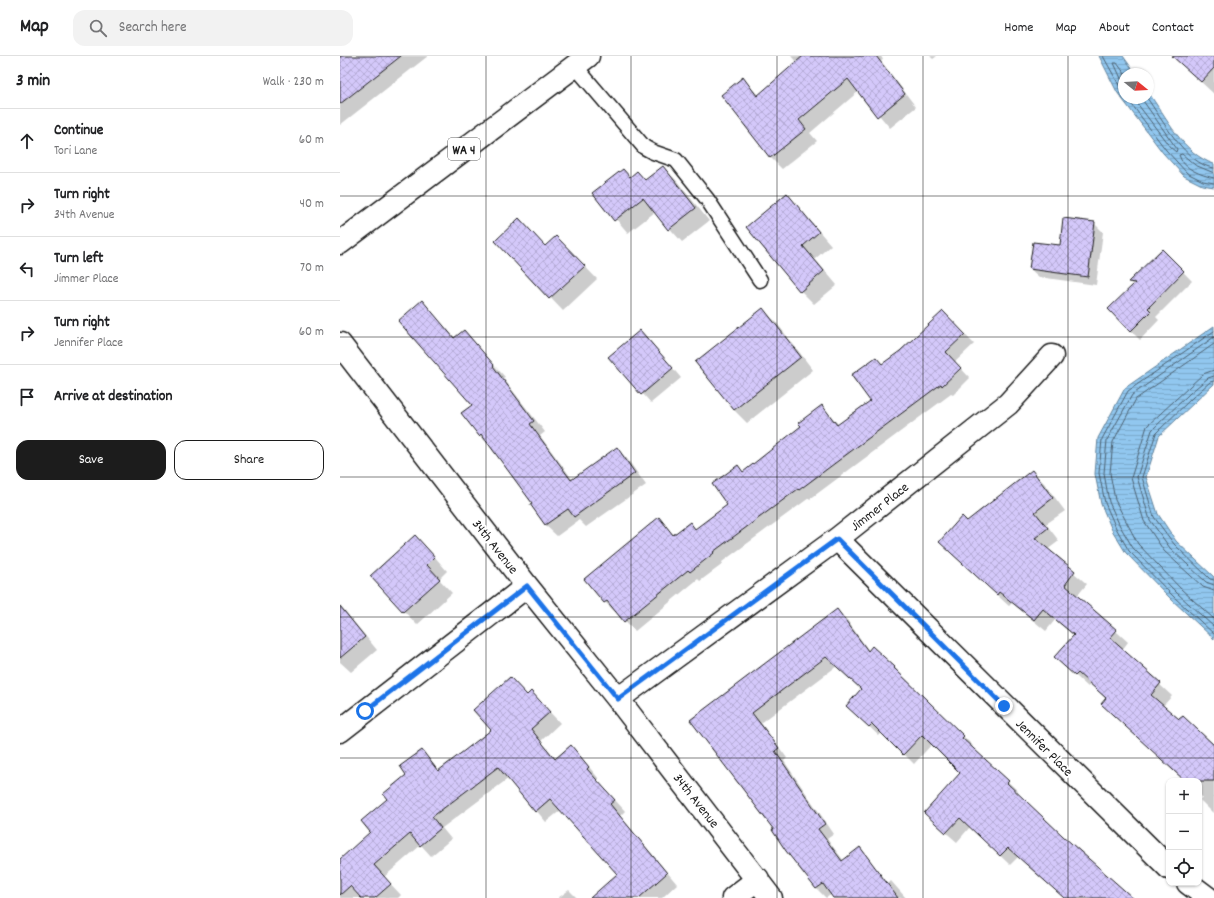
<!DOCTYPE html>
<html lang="en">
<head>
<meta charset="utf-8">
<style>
  body { margin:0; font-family:Dekko,sans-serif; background:#f2f2f2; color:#202124 }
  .controls { position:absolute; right:12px; bottom:12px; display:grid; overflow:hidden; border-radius:8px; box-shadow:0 1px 3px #0004 }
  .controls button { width:36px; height:36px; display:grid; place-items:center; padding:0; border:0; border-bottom:1px solid #e0e0e0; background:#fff; color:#202124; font:20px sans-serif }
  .compass { position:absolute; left:778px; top:12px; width:36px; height:36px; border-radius:50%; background:#fff; box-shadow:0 1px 3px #0004; rotate:108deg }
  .stop { position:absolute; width:12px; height:12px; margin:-9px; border:3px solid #1a73e8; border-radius:50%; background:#fff }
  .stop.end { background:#1a73e8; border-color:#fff; box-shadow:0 1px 4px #0008 }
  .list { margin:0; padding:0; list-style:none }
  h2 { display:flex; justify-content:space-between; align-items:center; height:52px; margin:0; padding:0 16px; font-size:17px }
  h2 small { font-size:13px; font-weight:400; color:#757577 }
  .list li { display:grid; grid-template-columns:26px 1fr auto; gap:12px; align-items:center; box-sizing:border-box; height:64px; padding:0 16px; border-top:1px solid #e0e0e0 }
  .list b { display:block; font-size:15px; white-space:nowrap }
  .list p { margin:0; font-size:13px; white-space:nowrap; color:#757577 }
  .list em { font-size:13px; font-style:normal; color:#757577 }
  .actions { display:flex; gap:8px; padding:12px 16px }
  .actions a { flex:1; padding:9px 0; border:1px solid #1c1c1c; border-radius:12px; text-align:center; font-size:14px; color:#1c1c1c }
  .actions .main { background:#1c1c1c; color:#fff }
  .icon { flex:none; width:22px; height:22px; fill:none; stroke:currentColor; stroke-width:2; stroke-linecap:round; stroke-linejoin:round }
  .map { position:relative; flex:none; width:874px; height:842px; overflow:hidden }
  header { display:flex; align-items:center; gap:24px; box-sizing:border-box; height:56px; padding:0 20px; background:#fff; border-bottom:1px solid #e0e0e0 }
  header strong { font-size:19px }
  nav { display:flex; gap:22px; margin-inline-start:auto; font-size:14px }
  .search { width:280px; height:36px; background:#f2f2f2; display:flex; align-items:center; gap:10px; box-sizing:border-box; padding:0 14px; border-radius:12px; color:#757577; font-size:15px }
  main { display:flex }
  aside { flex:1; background:#fff }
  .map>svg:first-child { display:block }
</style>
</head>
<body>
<header>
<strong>Map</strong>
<div class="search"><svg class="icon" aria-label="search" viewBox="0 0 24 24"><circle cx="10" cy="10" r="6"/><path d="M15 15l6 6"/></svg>Search here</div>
<nav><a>Home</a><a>Map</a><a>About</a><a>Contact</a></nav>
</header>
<main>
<aside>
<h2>3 min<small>Walk · 230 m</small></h2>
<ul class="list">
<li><svg class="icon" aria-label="ahead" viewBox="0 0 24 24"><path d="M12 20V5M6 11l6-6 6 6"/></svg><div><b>Continue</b><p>Tori Lane</p></div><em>60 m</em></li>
<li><svg class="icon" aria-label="right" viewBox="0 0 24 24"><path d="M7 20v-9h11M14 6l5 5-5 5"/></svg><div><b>Turn right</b><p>34th Avenue</p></div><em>40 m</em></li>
<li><svg class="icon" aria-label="left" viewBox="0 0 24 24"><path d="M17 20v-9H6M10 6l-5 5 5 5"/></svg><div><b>Turn left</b><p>Jimmer Place</p></div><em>70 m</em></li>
<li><svg class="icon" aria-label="right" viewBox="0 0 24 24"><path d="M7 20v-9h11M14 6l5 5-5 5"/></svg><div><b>Turn right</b><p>Jennifer Place</p></div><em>60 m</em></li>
<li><svg class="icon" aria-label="arrive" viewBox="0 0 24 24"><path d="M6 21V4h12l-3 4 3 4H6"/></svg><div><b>Arrive at destination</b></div></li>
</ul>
<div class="actions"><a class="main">Save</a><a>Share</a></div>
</aside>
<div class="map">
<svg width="874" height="842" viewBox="0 0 874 842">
  <defs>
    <pattern id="water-rules" width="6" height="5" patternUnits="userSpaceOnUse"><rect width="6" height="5" fill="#91c7ef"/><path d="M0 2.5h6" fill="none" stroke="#7caacc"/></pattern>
    <pattern id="building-cross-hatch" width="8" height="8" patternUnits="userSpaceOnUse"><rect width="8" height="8" fill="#d4c8fa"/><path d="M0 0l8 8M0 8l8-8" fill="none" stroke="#b5abd6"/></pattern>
  </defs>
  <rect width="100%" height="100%" fill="#fff"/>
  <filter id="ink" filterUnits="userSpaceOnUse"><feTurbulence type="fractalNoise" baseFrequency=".025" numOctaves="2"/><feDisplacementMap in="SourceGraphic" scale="8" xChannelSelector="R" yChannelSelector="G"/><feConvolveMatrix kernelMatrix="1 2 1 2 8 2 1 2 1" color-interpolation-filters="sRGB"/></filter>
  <g filter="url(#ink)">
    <!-- water -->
    <path fill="url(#water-rules)" stroke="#62839b" d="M759,0H783L796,18H784V42H808V36C826,61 843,98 874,108V131L862,129L844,120L823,97L777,36Z
      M874,270V328L819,380L806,421L818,458L836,485L874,521V583L831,543L786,497L772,474L761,448L755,418L758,382L785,332Z"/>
    <!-- shadow -->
    <path fill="#0003" d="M3,0H88L0,69V2Z
      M451,0H541L543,4L541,5L576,51L550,72L519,35L470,77L477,85L442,113L430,101L403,23L419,40L457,7Z
      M590,0H597L593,3Z
      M833,0H874V38Z
      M323,111L336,124L369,165L342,186L315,156L288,177L254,137L283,114L290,121L306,125Z
      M447,138L491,189L475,203L497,229L474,248L461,235Z
      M754,167L763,176L756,229L699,221L690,213Z
      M156,185L229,194L257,223L223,255Z
      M822,194L852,225L816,261L819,264L800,284L769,253L793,230L790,226Z
      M82,246L115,282L123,275L165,321L163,322L205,376L200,380L233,424L277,392L288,404L306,429L246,471L239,464L217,480L205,469L193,447L150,390L139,379L134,349Z
      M423,254L436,266L473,314L407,367L394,354L357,306Z
      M613,266L634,288L615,306L630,322L613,339L611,338L470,443L469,442L382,506L383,508L360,525L358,523L295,575L276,555L275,556L265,546L246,523L319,462L334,479L350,467L356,473L388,449L404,417L462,370L482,350L499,369L532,345L536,302L543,309Z
      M309,284L341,322L311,347L270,301Z
      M692,416L704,427L725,455L706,468L719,485L707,494L747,528L737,540L788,586L782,594L832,640L823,650L874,691V758L860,744L862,741L859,738V725H845L766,643L750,628L748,631L715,601L734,580L715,564L706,575L672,547L669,550L612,498L627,466Z
      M88,493L107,515L99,523L112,537L77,569L31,520Z
      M0,549L37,594L11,616L0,606Z
      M497,554L507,564L529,595L532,591L555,612L633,690L631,692L678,735L676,737L722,781L792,842H725L678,801L670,809L630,771L617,786L595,767L622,717L592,688L574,708L542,676L539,680L517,659L522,634L497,610L421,667L447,702L444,705L494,778L487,783L504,805L519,793L548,828L551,825L566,842H495L492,838L486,842L477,833L434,775L435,774L352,664Z
      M191,636L220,667L201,685L216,703L231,690L241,701L259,723L257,724L285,755L280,760L337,828L322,842H251L279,818L221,754L206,766L169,722L102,772L111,783L91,800L81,789L44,821L61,839L58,842H0V802L1,803L31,776L49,743L67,719L82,695L99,715L152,675Z
      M229,834L237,842H218Z"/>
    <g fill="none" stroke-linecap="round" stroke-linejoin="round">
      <!-- shore -->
      <path stroke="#4b6070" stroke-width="1" d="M763,0L784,38
        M784,29L774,7H777L785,18
        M787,42L826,94L847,117L863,125L874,127
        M793,42L830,91L836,96L837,93L801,42
        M807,42C822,63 846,109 874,112
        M874,117L855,109L842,98L839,99C843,113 861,119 874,122
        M874,275L788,335L762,383L759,417L765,447L776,472L789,495L834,541L874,578
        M874,281L792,339L767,384L764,417L769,446L780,470L793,492L837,537L874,571
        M874,288L796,343L773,386L770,417L775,444L798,488L841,533L874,563
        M874,314L863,318L807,370L791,422L804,465L824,495L863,531L874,535
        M874,320L868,322L850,337L812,374L797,421L810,464L830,492L866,526L874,529
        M874,325L870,326L853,341L816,377L802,421L814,461L834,488L870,523L874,524"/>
    </g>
    <!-- building -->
    <path fill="url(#building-cross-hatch)" stroke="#1c1c1c" d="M0,0H61L0,48Z
      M463,0H536L565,38L537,61L508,23L459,64L466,73L430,102L381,39L403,21L417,40Z
      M832,0H874V12L861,26Z
      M323,110L356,152L328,174L303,142L274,165L252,137L283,113L290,121L297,115L305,124Z
      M447,137L479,176L463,190L484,215L460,236L406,171Z
      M179,162L205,190L216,180L245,210L209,243L155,185Z
      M723,162L755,166L748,221L689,213L693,186L720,189Z
      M822,193L844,215L808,252L811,255L790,276L768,253L795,227L788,226Z
      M82,244L114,282L124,274L154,309L153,310L194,365L190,368L231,424L277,391L295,417L234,461L228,453L205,469L190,448L192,447L141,378L139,380L121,357L132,349L58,265Z
      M423,252L461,301L394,354L355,306Z
      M603,255L625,278L606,296L621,312L602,330L601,328L459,434L458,433L373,496L374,497L350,516L348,514L284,566L267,545L264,547L244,523L319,461L333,479L350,466L355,473L387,449L372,428L398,409L403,416L461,370L458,367L482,349L497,369L530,345L511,319L536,301L542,308L560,295Z
      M300,274L333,312L301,339L268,301Z
      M692,414L713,442L695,456L708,472L695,482L735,515L725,529L777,574L770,582L821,627L811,639L839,663L843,660L874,689V725H845L761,648L766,642L738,617L735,620L714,601L734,579L703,553L694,564L659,536L657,539L599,486L622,460L627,465Z
      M75,479L95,501L87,509L100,523L63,556L30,520Z
      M0,550L25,581L0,602Z
      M497,553L528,595L532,590L555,611L554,612L624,680L622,682L669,725L667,727L723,780L793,842H724L668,792L660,800L620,762L606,777L584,757L620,717L582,679L563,699L532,668L529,671L506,650L521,633L486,601L412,657L439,692L435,695L485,768L478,773L502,805L520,791L558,842H493L483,828L476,833L446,795L432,774H434L350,664Z
      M170,621L187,639L191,635L210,656L191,673L215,703L231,689L249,711L247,713L275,744L270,748L327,817L299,842H250L277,818L210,743L195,756L158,711L92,761L101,772L80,790L70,778L34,809L51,828L35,842H21L10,830L0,839V803L30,776L21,765L47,743L43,738L66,719L60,710L82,694L98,715L151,674L133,654Z"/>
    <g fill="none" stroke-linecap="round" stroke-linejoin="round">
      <defs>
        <path id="service" d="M235,10L304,91L313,96L336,104L367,143L420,224"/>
        <path id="minor" d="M0,288L187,530L278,643L431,842
          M497,483L829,812
          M278,643L497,483L668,348L712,300
          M0,675L187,530
          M848,827L868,842
          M393,842L418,823"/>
        <path id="primary" d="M0,187L248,0"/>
      </defs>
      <!-- service casing -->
      <use href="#service" stroke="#1c1c1c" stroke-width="17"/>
      <!-- minor casing -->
      <use href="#minor" stroke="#1c1c1c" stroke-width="25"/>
      <!-- primary casing -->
      <use href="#primary" stroke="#1c1c1c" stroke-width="25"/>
      <!-- service -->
      <use href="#service" stroke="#fff" stroke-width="14"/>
      <!-- minor -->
      <use href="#minor" stroke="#fff" stroke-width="22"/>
      <!-- primary -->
      <use href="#primary" stroke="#fff" stroke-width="22"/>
    </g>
  </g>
  <g fill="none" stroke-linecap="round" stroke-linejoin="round" filter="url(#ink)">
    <!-- route -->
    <path stroke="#1a73e8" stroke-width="5" d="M25,655L187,530L278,643L497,483L664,650"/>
  </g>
  <!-- grid -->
  <path fill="none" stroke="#1c1c1c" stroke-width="1" stroke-opacity="0.55" d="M146,0V842M291,0V842M437,0V842M583,0V842M728,0V842M0,140H874M0,281H874M0,421H874M0,561H874M0,702H874"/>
  <g text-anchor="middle" stroke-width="4" stroke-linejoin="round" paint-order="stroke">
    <!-- shield labels -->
    <rect fill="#fff" stroke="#606060" stroke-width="1" x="108" y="82" width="32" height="22" rx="3"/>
    <g font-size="13" font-weight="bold" fill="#1c1c1c">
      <text x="124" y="98">WA 4</text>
    </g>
    <!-- street labels -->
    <g font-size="14" fill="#1c1c1c" stroke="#fff">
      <text transform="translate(539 450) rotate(-38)" y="5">Jimmer Place</text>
      <text transform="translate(156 490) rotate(52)" y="5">34th Avenue</text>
      <text transform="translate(705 691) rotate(45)" y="5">Jennifer Place</text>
      <text transform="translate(357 744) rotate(52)" y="5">34th Avenue</text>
    </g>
  </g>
</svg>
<div class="controls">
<button>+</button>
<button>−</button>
<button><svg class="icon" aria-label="locate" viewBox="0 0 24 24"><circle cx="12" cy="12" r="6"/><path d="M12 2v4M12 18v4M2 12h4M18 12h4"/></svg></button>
</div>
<svg class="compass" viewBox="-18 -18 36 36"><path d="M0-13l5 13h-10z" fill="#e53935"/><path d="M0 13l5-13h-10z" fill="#757577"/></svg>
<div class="stop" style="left:25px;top:655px"></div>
<div class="stop end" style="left:664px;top:650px"></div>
</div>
</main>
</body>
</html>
